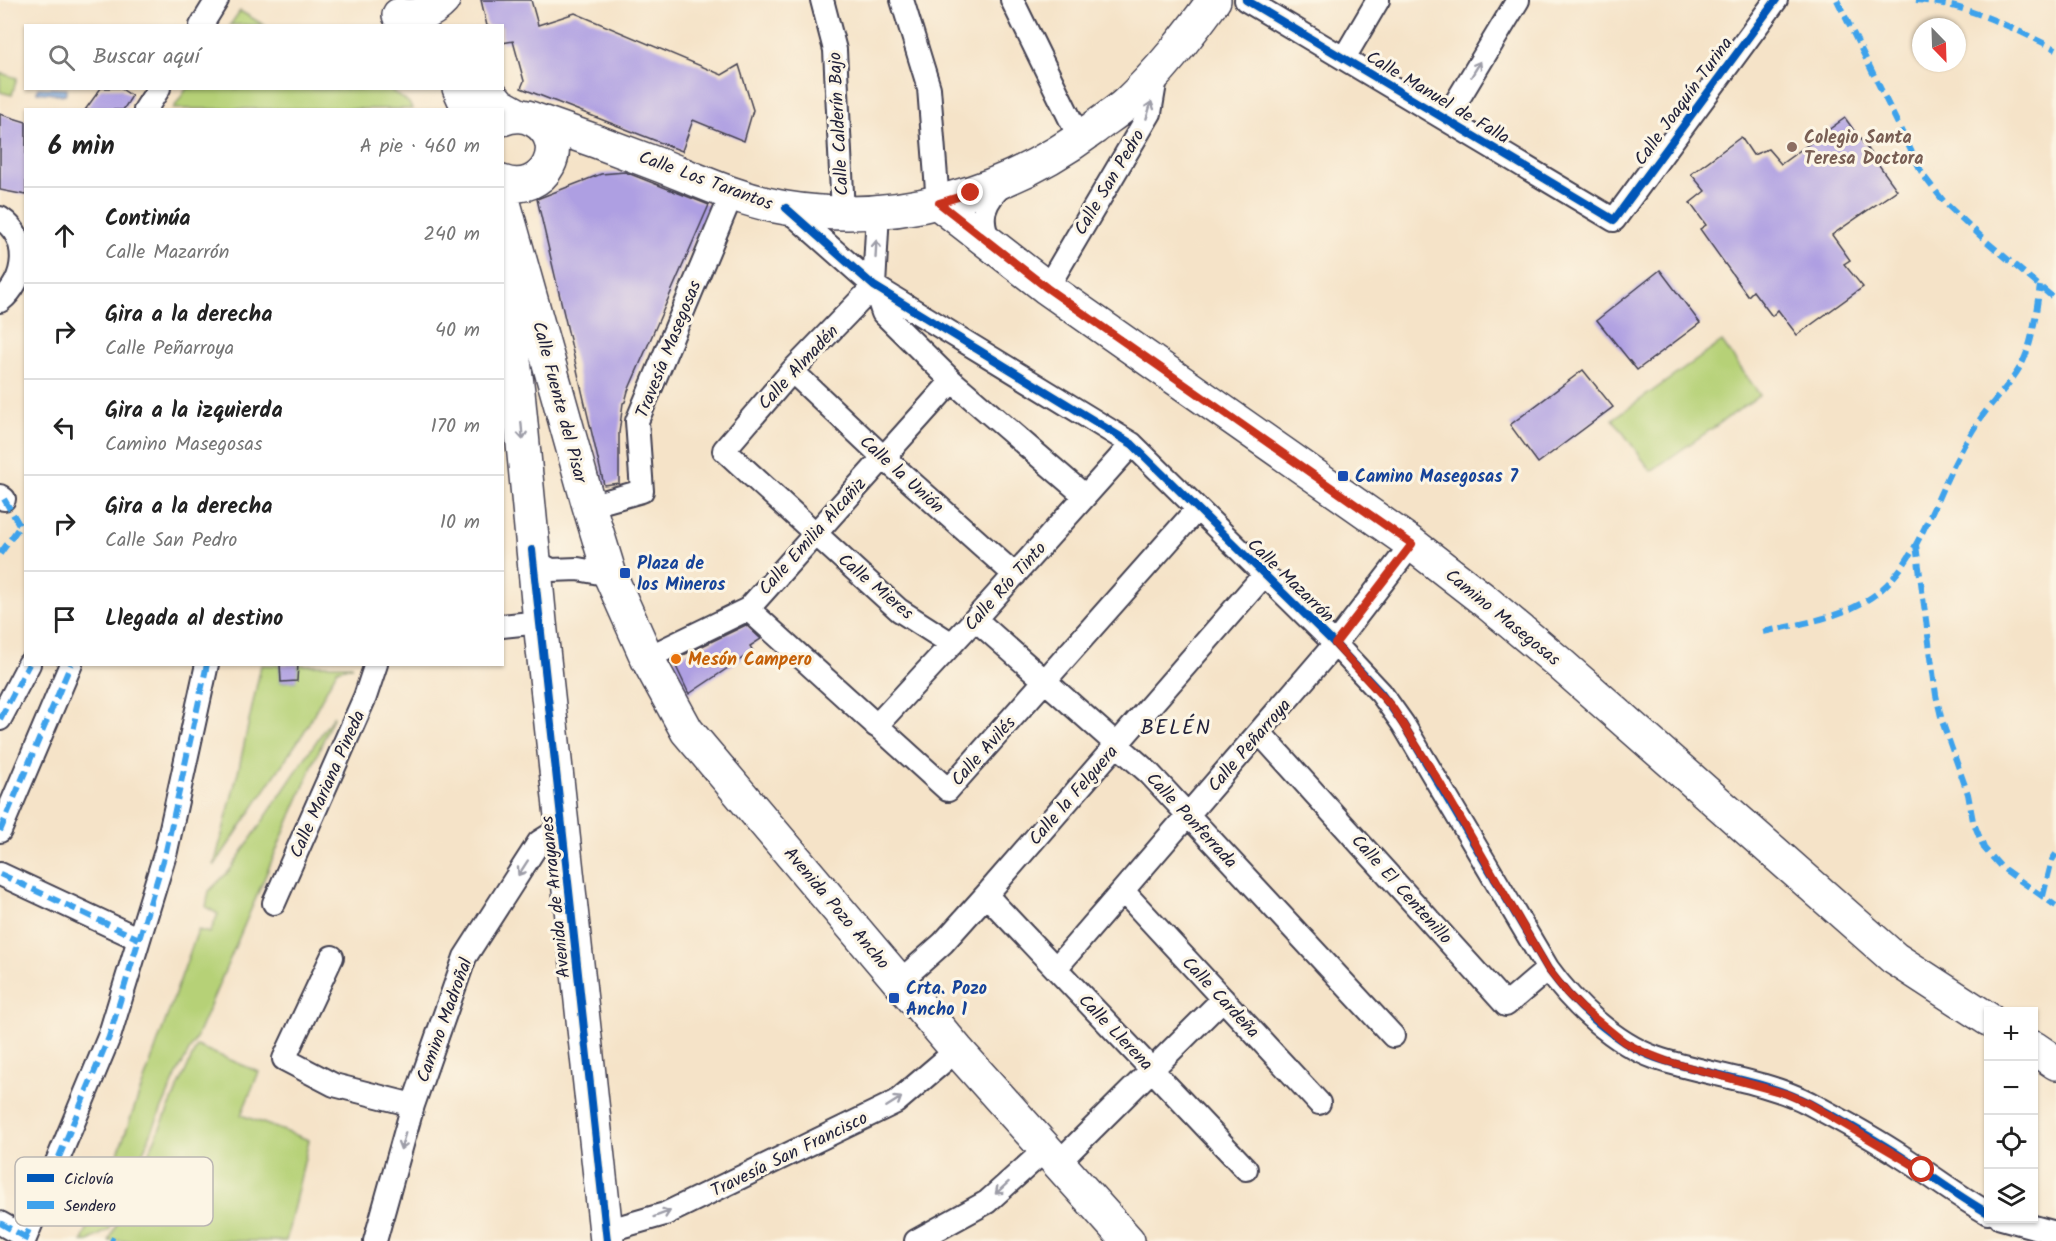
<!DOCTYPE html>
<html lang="es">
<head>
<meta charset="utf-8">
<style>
  body { margin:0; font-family:Kalam,sans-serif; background:#f2f2f2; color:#222 }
  .controls { position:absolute; right:18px; bottom:18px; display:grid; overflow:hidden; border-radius:0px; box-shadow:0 2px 4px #0004 }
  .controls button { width:54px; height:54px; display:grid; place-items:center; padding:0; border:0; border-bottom:2px solid #e0e0e0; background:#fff; color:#222; font:30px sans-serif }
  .compass { position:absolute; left:1912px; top:18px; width:54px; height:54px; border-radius:50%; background:#fff; box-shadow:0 2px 4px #0004; rotate:157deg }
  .stop { position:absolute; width:18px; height:18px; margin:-14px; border:4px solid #c8321e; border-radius:50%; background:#fff }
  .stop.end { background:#c8321e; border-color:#fff; box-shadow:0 2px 6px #0008 }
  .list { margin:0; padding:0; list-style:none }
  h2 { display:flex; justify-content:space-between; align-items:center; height:78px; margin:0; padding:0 24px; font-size:26px }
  h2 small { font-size:20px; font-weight:400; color:#767676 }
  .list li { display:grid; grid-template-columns:39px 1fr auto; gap:18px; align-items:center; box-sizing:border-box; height:96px; padding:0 24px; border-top:2px solid #e0e0e0 }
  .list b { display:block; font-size:22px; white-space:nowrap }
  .list p { margin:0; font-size:20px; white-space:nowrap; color:#767676 }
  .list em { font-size:20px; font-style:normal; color:#767676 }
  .icon { flex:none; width:33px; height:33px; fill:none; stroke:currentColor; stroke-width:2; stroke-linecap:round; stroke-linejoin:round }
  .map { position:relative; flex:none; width:2056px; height:1241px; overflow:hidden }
  .search { position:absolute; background:#fff; box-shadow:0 2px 4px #0004; left:24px; top:24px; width:480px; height:66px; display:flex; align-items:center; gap:15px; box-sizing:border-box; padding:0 21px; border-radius:0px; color:#767676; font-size:22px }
  .panel { position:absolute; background:#fff; box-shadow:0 2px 4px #0004; left:24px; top:108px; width:480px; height:558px; border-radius:0px }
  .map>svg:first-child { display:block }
</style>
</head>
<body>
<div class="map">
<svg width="2056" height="1241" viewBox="0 0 2056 1241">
  <rect width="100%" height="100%" fill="#fcf5e5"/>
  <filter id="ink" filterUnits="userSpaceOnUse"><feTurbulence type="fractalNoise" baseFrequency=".0167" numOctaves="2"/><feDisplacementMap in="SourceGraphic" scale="12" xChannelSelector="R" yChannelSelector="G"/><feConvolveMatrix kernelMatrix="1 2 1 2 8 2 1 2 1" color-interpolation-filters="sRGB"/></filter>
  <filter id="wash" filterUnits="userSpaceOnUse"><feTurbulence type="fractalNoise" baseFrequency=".008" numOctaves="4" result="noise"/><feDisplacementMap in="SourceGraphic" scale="24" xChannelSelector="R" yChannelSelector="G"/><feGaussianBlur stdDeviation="1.35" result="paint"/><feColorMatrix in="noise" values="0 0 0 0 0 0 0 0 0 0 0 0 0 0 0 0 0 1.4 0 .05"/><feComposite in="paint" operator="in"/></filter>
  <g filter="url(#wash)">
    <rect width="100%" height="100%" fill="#f5e3c8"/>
    <!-- green -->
    <path fill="#b6d177" stroke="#6c7a59" stroke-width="1.5" d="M240,11L264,25H230Z
      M0,73L17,78L12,95L0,92Z
      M187,88L389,89L409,103L412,109H173Z
      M1722,342L1760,395L1651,471L1613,419Z
      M261,665H280L281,682L296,681L298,665H352V666L337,670L304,732L214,866L239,768Z
      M334,715L197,1036L176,1076L109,1230L88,1241H82L121,1145L198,930L210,933L218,914L206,907L209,891L230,870Z
      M197,1046L259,1072L241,1115L309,1140L286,1241H109Z"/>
    <!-- water -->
    <path fill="#78a8e2" stroke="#4d658e" stroke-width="1.5" d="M38,89V88L67,89L65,95L37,92Z"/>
    <g id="blocks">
      <!-- building -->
      <path fill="#ae9fe2" d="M481,0H531L538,25L575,13L722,75L739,65L753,110L744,141L693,120L682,151L521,88L524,81L513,41L502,43V26H487Z
        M101,88H120L132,96L123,110H85Z
        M0,114L26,122V195L0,190Z
        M1845,118L1897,190L1832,235L1850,260L1844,264L1863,287L1797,335L1778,310L1772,316L1753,291L1748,296L1700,229L1706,225L1690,203L1705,191L1691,174L1741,137L1753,155L1768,149L1781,164Z
        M625,172L709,205L628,391L625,402L623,403L619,433V483L604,485L537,199L601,174Z
        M1660,270L1700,323L1637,370L1597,320Z
        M1583,370L1613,407L1538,463L1510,425Z
        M746,625L761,639L750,646L753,651L689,694L673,660Z
        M280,664H298L297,681L281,682Z"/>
    </g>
  </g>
  <g filter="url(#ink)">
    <use href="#blocks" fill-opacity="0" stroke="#423f50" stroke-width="1.5"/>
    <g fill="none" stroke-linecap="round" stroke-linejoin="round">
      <defs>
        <path id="street" d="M822,0L835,50L843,213
          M902,0L929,88L938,203
          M1012,0L1080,139
          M1246,0L1614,220L1776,0
          M201,26L217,0
          M1344,58L1378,0
          M145,110L159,88
          M1446,119L1518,0
          M786,208L874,286L1132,444L1335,644L1381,693L1403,724L1548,969C1573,1004 1614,1043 1656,1058C1706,1075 1761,1079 1809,1103C1841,1120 1874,1138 1904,1158C1932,1176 1959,1197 1988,1213
          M878,212L874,286L883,313L952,381L1085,496
          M0,218C31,238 27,280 0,301
          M991,246C978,218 982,202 1006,182
          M874,286L792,371L724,450L899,610L952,644
          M1047,288L1150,113L1157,72
          M792,371L883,457L1015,575
          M0,496L4,499
          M589,506L642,491L637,421L732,194
          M532,550L540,564L551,570L578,569L610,575
          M748,609L948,790L1197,509
          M975,619L1149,773L1393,1036
          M502,626L540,622
          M647,658L748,609L952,381
          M0,719L29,664
          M876,726L975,619L1132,444
          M1260,733L1506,1005L1548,969
          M0,831L71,664
          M0,874L139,939
          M1123,891L1319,1103
          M986,895L1246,1169
          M274,903L365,697L376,664
          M332,957L284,1059L334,1085L413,1105
          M1056,968L1335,644L1412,544
          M899,982L943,943L986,895L1264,575
          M1058,1163L1223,999
          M2001,1218L2056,1233
          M0,1223L25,1237
          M606,1231L665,1214L896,1102L957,1050
          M24,1241L109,1037L166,851L207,664
          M375,1241L413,1105L465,957L539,842L563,827
          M916,1241L987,1202L1046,1149"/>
        <path id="secondary" d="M399,15C417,18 430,14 443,0
          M459,88L469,110
          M485,88L500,105L518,115
          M530,118C574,133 618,149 662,166C702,182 743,201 786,208C895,226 1006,194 1094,128C1104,120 1116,113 1126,104C1160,72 1187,37 1214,0
          M502,119C513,115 524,114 534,120C573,142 544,198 502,182
          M502,196L589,506L610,575L647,658L687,731L957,1050L1128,1241
          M938,203L1047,288L1412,544L1484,600L1557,661L1894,958L1988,1019
          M502,269L518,392L540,622L607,1241
          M2034,1048L2056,1063"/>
      </defs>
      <!-- street casing -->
      <use href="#street" stroke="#423f50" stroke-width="26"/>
      <!-- secondary casing -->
      <use href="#secondary" stroke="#423f50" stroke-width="36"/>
      <!-- street -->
      <use href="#street" stroke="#fff" stroke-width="22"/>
      <!-- secondary -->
      <use href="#secondary" stroke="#fff" stroke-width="33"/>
      <!-- quiet -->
      <path stroke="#3ea2ec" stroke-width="6" stroke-dasharray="12 6" stroke-linecap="butt" d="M1837,0L1923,175L1945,203L1986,241L2056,300
        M1916,0C1967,4 2010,27 2056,49
        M1916,545L1936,695L1942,721L1968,794L1973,821L1984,848L2001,867L2056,906
        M0,554L20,526L4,499
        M1763,632C1804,623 1850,617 1882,589C1909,565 1922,533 1937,501C1949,474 1961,448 1977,424C1991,401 2014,383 2025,357C2034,335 2036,310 2040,286
        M0,719L29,664
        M0,831L71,664
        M0,874L139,939
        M2043,896L2052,860L2056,854
        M0,1223L25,1237
        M110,1239L114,1241
        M24,1241L109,1037L166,851L207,664"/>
      <defs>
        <path id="cycleway" d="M1246,0L1614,220L1776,0
          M786,208L874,286L1132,444L1335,644L1381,693L1403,724L1548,969C1573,1004 1614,1043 1656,1058C1706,1075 1761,1079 1809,1103C1841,1120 1874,1138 1904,1158C1932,1176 1959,1197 1988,1213
          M532,550L607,1241"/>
      </defs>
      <!-- cycleway casing -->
      <use href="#cycleway" stroke="#fcf5e5" stroke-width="11"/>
      <!-- cycleway -->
      <use href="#cycleway" stroke="#0057b8" stroke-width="8"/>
    </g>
    <!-- one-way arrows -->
    <defs><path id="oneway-shaft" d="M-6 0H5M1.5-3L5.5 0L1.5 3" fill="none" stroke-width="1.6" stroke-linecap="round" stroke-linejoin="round" transform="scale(1.5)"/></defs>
    <g stroke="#9c9ca7">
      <use href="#oneway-shaft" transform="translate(1476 69) rotate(-59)"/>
      <use href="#oneway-shaft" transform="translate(1149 110) rotate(-73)"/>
      <use href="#oneway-shaft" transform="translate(876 249) rotate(-87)"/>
      <use href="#oneway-shaft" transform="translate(522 431) rotate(85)"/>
      <use href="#oneway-shaft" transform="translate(523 868) rotate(123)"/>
      <use href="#oneway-shaft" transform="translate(894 1102) rotate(-32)"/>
      <use href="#oneway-shaft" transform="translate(403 1141) rotate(106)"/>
      <use href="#oneway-shaft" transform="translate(1002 1188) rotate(138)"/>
      <use href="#oneway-shaft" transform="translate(662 1214) rotate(-20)"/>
    </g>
  </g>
  <g fill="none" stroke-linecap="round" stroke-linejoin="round" filter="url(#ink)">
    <!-- route -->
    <path stroke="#c8321e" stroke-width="8" d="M971,193L939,203L1047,288L1412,544L1335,644L1392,707L1440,783L1548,969L1567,993L1582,1008L1624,1042L1643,1052L1666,1061L1787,1094L1808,1103L1922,1170"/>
  </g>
  <!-- markers -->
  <circle fill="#8d6e63" stroke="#fcf5e5" stroke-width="2" cx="1792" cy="147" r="6"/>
  <g fill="#1a4fb4" stroke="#fcf5e5" stroke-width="2">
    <rect x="1337" y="470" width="12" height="12" rx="3"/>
    <rect x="619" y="567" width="12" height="12" rx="3"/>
    <rect x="888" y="992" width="12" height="12" rx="3"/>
  </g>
  <circle fill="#e8710a" stroke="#fcf5e5" stroke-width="2" cx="676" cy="659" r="6"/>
  <g text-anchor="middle" stroke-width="6" stroke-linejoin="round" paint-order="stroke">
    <!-- street labels -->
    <g font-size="18" fill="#22223b" stroke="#fcf5e5">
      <text transform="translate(1438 97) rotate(31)" y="6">Calle Manuel de Falla</text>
      <text transform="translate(1683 101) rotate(-54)" y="6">Calle Joaquín Turina</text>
      <text transform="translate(838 124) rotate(-93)" y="6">Calle Calderín Bajo</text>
      <text transform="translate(706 180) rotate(20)" y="6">Calle Los Tarantos</text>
      <text transform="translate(1109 182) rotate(-59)" y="6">Calle San Pedro</text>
      <text transform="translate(668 349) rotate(-68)" y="6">Travesía Masegosas</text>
      <text transform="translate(798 367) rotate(-47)" y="6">Calle Almadén</text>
      <text transform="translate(560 402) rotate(75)" y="6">Calle Fuente del Pisar</text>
      <text transform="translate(902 474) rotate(42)" y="6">Calle la Unión</text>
      <text transform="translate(812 536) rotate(-48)" y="6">Calle Emilia Alcañiz</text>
      <text transform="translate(1291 580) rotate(44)" y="6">Calle Mazarrón</text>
      <text transform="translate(876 586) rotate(40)" y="6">Calle Mieres</text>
      <text transform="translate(1005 586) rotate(-48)" y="6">Calle Río Tinto</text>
      <text transform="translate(1503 617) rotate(39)" y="6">Camino Masegosas</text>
      <text transform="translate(1249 745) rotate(-49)" y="6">Calle Peñarroya</text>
      <text transform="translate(983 751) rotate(-48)" y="6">Calle Avilés</text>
      <text transform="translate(327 784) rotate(-66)" y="6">Calle Mariana Pineda</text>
      <text transform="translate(1073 795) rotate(-49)" y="6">Calle la Felguera</text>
      <text transform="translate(1192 820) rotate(47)" y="6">Calle Ponferrada</text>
      <text transform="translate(1402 889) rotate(48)" y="6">Calle El Centenillo</text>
      <text transform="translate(555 897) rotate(-96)" y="6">Avenida de Arrayanes</text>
      <text transform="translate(837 908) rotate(50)" y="6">Avenida Pozo Ancho</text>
      <text transform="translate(1221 997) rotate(47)" y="6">Calle Cardeña</text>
      <text transform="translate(444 1020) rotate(-70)" y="6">Camino Madroñal</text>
      <text transform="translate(1116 1032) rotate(46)" y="6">Calle Llerena</text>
      <text transform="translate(789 1154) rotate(-26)" y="6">Travesía San Francisco</text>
    </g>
    <!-- education labels -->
    <g font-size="18" font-weight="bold" fill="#785e54" stroke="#fcf5e5" text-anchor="start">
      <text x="1804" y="143">Colegio Santa<tspan x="1804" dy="21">Teresa Doctora</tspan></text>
    </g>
    <!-- transit labels -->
    <g font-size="18" font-weight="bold" fill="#164399" stroke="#fcf5e5" text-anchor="start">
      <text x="1355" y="482">Camino Masegosas 7</text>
      <text x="637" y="569">Plaza de<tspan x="637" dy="21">los Mineros</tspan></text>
      <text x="906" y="994">Crta. Pozo<tspan x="906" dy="21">Ancho 1</tspan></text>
    </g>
    <!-- food labels -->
    <g font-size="18" font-weight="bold" fill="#c56008" stroke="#fcf5e5" text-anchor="start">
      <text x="688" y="665">Mesón Campero</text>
    </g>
    <!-- quarter labels -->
    <g font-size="21" letter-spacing="1.5" fill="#22223b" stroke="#fcf5e5">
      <text x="1176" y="734">BELÉN</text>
    </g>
  </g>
  <!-- legend -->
  <rect x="15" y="1157" width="198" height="69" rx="9" fill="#fcf5e5" stroke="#bbb6b2" stroke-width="1.5"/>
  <rect x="27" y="1174" width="27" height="8" fill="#0057b8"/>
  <rect x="27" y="1201" width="27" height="8" fill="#3ea2ec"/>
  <g font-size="16" fill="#22223b">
    <text x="64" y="1184">Ciclovía</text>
    <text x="64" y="1211">Sendero</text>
  </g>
</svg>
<div class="controls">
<button>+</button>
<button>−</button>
<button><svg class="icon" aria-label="locate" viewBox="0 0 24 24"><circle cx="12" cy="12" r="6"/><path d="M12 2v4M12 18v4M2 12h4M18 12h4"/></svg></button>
<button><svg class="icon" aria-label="layers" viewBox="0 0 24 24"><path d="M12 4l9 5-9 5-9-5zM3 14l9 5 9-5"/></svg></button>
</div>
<svg class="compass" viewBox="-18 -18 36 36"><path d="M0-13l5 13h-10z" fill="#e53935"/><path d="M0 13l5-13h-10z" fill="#767676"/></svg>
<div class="stop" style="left:1922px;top:1170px"></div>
<div class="stop end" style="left:971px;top:193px"></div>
<div class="search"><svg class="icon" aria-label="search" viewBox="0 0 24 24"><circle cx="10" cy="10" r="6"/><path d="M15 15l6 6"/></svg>Buscar aquí</div>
<section class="panel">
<h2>6 min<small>A pie · 460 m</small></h2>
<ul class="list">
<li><svg class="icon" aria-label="ahead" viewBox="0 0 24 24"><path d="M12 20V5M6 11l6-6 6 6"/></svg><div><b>Continúa</b><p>Calle Mazarrón</p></div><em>240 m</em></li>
<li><svg class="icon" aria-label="right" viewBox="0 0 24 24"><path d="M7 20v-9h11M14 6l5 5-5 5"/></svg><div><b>Gira a la derecha</b><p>Calle Peñarroya</p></div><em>40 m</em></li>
<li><svg class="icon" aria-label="left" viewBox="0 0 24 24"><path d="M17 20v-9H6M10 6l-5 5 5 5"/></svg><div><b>Gira a la izquierda</b><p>Camino Masegosas</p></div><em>170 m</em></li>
<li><svg class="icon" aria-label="right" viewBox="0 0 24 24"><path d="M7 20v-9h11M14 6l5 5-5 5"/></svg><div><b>Gira a la derecha</b><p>Calle San Pedro</p></div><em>10 m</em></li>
<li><svg class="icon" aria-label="arrive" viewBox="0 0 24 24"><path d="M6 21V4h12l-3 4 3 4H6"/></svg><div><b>Llegada al destino</b></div></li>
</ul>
</section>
</div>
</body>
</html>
